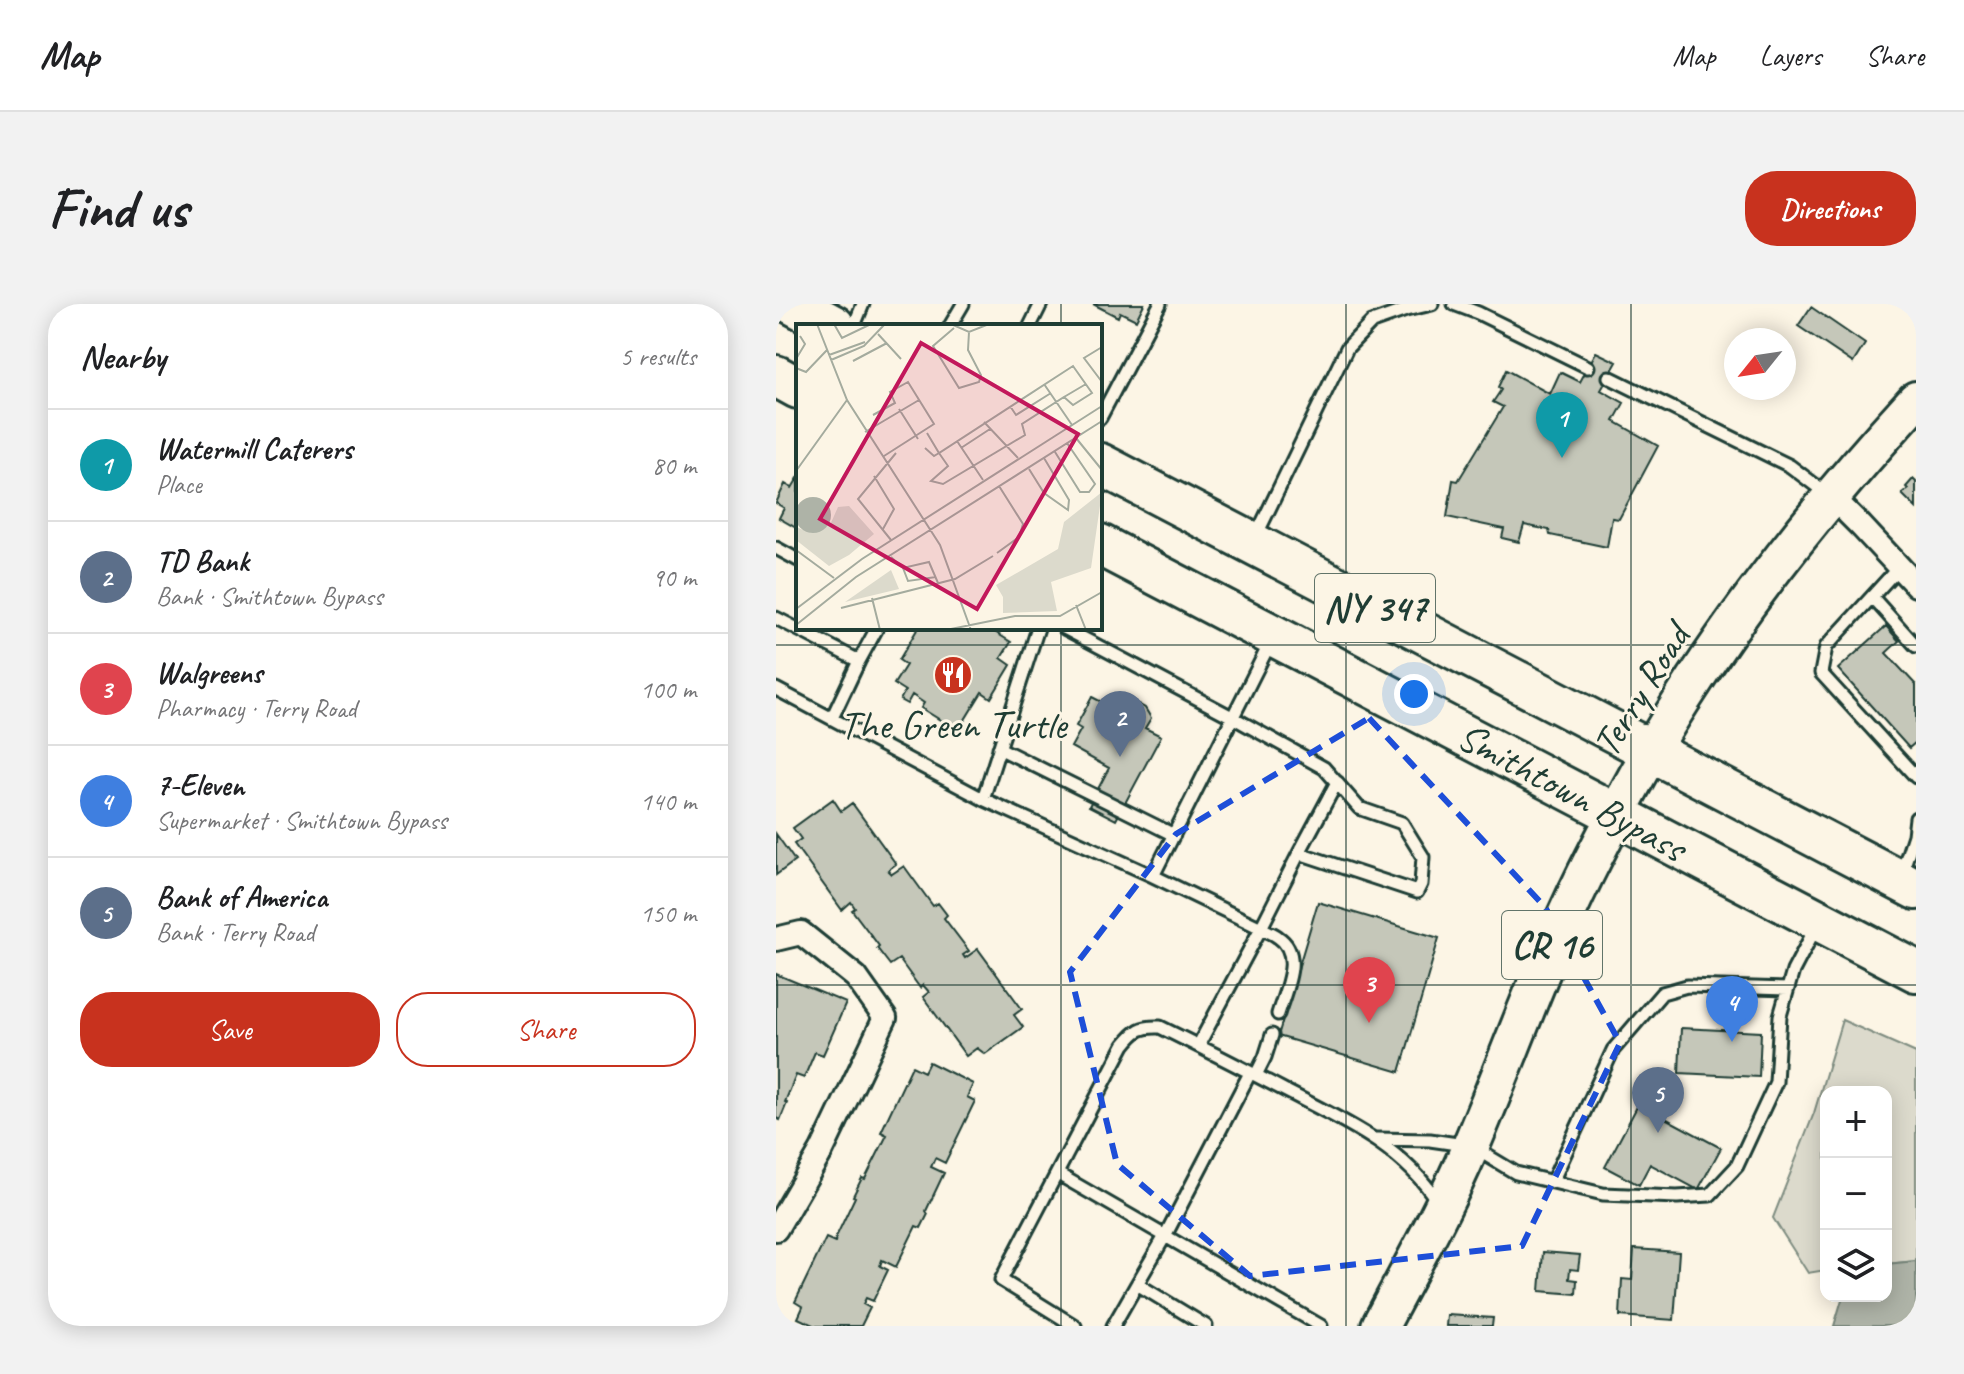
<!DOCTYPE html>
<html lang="en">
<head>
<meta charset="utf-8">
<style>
  body { margin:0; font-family:Caveat,sans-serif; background:#f2f2f2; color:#202124 }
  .controls { position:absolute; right:24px; bottom:24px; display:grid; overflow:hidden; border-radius:16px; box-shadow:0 4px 20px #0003 }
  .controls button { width:72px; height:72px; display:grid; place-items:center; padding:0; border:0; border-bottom:2px solid #e0e0e0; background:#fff; color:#202124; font:40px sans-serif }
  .compass { position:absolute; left:948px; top:24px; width:72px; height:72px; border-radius:50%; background:#fff; box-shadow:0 4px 20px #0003; rotate:240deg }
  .you { position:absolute; left:638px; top:390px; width:28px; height:28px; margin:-20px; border:6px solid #fff; border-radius:50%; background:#1a73e8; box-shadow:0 0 0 12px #1a73e833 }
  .badge { display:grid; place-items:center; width:52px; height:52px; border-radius:50%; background:#c8321e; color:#fff; font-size:26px; font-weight:700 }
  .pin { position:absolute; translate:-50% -66px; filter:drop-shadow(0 2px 4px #0008) }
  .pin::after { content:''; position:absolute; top:42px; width:28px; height:24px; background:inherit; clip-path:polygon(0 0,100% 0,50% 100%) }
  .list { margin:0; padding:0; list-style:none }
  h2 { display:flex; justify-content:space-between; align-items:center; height:104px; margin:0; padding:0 32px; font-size:34px }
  h2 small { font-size:26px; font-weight:400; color:#757577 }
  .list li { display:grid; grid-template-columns:52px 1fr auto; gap:24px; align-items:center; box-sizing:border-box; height:112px; padding:0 32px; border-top:2px solid #e0e0e0 }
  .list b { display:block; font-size:30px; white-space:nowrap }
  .list p { margin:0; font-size:26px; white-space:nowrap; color:#757577 }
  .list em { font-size:26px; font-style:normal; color:#757577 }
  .actions { display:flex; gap:16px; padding:24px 32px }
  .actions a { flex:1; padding:18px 0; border:2px solid #c8321e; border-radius:32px; text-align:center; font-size:28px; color:#c8321e }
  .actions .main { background:#c8321e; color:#fff }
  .icon { flex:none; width:44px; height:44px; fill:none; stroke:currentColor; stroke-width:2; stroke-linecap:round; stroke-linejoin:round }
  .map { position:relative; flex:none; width:1140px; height:1022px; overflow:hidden; border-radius:32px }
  header { display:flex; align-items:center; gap:48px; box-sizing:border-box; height:112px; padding:0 40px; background:#fff; border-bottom:2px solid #e0e0e0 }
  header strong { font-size:38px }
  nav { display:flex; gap:44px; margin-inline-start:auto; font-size:28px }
  .intro { display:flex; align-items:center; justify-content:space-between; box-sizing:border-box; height:192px; padding:0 48px }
  h1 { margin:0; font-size:56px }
  .button { padding:20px 36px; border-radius:32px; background:#c8321e; color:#fff; font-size:28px; font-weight:700 }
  main { display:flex; gap:48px; padding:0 48px }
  aside { flex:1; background:#fff; border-radius:32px; box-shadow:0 4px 20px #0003 }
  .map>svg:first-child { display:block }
</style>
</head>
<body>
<header>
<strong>Map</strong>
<nav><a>Map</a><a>Layers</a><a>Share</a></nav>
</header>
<div class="intro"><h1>Find us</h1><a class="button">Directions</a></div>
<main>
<aside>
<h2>Nearby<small>5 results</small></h2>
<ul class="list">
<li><span class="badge" style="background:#0f9aa8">1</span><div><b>Watermill Caterers</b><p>Place</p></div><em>80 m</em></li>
<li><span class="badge" style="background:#5c6f8a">2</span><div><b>TD Bank</b><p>Bank · Smithtown Bypass</p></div><em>90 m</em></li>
<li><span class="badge" style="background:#e0444e">3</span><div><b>Walgreens</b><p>Pharmacy · Terry Road</p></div><em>100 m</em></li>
<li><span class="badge" style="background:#3f7fe0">4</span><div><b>7-Eleven</b><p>Supermarket · Smithtown Bypass</p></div><em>140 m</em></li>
<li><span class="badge" style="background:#5c6f8a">5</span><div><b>Bank of America</b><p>Bank · Terry Road</p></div><em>150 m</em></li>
</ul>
<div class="actions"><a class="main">Save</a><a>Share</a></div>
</aside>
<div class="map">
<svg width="1140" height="1022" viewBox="0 0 1140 1022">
  <rect width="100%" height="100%" fill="#fcf5e5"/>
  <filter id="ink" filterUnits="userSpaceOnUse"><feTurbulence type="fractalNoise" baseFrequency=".0125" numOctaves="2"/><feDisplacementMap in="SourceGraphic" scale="16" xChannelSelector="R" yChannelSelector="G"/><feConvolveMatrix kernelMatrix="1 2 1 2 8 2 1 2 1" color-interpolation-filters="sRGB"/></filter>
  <g filter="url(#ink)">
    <!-- green -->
    <path fill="#dcdacc" stroke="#7e8c80" stroke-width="2" d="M1066,716L1140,749V957L1110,960V788H1050V966L1032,969L997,914L1038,809Z"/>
    <!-- water -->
    <path fill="#aeb3a7" stroke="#758479" stroke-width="2" d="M1140,957V1022H1058L1067,992H1110V960Z"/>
    <!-- building -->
    <path fill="#c5c7b9" stroke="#1f3d34" stroke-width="2" d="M317,0H368L360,16L344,8L342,13Z
      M1035,3L1089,40L1077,59L1022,22Z
      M820,48L841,58L825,86L848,99L838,117L882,142L843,215L836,214L831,243L774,231L773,226L748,221L743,238L726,234L728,225L671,213L677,176L682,177L727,103L717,98L725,86L722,83L730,66L774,90L784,68L804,78Z
      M22,174V225L3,214L8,204L0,199L9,180L16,184Z
      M1137,175L1140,178V204L1126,190L1132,185L1130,183Z
      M1110,322L1123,337L1110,349L1140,381V438L1133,444L1062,365Z
      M142,324H212L235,338L225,354L235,361L215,394L206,388L182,427L145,404L148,399L136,391L131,400L124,396L129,387L118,380L130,361L123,356Z
      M316,393L345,408L349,400H362L369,404L375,414L369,424L385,432L340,516L313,502L333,464L295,443L305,425L300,422Z
      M57,495L65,507L76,499L120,560L112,566L116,570L128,562L157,602L162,599L171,611L168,614L193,647L187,651L189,654L202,645L246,705L238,711L247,723L209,750L201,744L190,752L147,693L153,688L147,681L144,684L123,655L114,661L101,644L103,642L76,606L79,604L75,598L66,606L18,540L25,535L17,524Z
      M0,530L19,557L0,571Z
      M542,598L663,634L624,768L502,732Z
      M0,670L70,699L47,751L39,748L28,774L20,771L9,798L11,799L4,816L0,814Z
      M905,724L985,728L983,773L903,769Z
      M153,758L197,780L191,793L199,797L169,859L159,854L155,863L168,869L150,907L152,910L145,924L140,922L120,963L106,956L104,962L112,966L97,997L90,994L87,1000L94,1004L85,1022H39L22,1014L27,1003L19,998L50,934L59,938L60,933L79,893L77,892L86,874L89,875L111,831L105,828L136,762L148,768Z
      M878,787L897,798L889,814L945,844L922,886L874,860L863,881L829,863L863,799L870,803Z
      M858,945L903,948L898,1016L844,1012L846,975L856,976Z
      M767,948L804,951L802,966L794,965L793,975L801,976L800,990L764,987Z
      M671,1011L717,1014L716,1022H670Z"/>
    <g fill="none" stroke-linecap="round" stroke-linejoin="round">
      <defs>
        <path id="lane" d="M678,0L702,9L812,63
          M78,22L87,0
          M174,22L187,0
          M254,22L265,0
          M833,73L1014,162L1051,190
          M324,114L384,0
          M480,232L571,44L596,18L630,6L656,0
          M0,244L22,256
          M1123,263L1050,343L1045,369L1140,473
          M1096,293L1140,342
          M0,314L83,357L56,414
          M288,324L458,414L548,464L583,504L626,519L647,553L645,580L641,588L523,549L485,624C490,627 497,629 502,633C528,650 509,686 502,710
          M83,357L101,324
          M0,385L207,495L377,572L485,624L422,742
          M223,444L398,531
          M207,495L262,324
          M523,549L561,478
          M1126,568L1138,531L1140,514
          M377,572L494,339
          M480,771L489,753L496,731
          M600,835L654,836L695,842L740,869L827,890L901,893L934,891L961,862L1000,778L1004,712L1017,667L1040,623
          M282,870L545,1022
          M776,878L837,746L886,689L911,682L1012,685
          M361,980L389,932L474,769
          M299,1022L225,976L348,741C360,726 365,722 384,723C427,744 468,765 510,787C566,816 626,842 661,897
          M337,1022L361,980L430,1022"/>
        <path id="street" d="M1055,192L1085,222L1140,281
          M0,635L25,629L80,673L109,714L46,846L0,925"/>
        <path id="primary" d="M604,1022C635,963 668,905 694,844C733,753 765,660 809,571C839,511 870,452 906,396C974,288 1054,190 1140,96"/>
        <path id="highway" d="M17,0L58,22
          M0,72L22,84
          M324,160L1140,585
          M324,241L1140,667"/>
      </defs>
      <!-- lane casing -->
      <use href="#lane" stroke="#1f3d34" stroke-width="17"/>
      <!-- street casing -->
      <use href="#street" stroke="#1f3d34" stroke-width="28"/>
      <!-- primary casing -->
      <use href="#primary" stroke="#1f3d34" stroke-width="42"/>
      <!-- highway casing -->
      <use href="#highway" stroke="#1f3d34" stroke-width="46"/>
      <!-- lane -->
      <use href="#lane" stroke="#fcf5e5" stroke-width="11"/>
      <!-- street -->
      <use href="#street" stroke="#fcf5e5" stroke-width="22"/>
      <!-- primary -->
      <use href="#primary" stroke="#fcf5e5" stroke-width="36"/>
      <!-- highway -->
      <use href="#highway" stroke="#fcf5e5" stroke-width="40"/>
    </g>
  </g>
  <!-- marked area -->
  <path fill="none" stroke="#1d4ed8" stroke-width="6" stroke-dasharray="16 10" stroke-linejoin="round" d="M593,414L769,603L844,739L746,942L474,972L341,860L294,668L400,530Z"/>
  <!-- grid -->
  <path fill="none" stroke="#1f3d34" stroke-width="2" stroke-opacity="0.55" d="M285,0V22M570,0V1022M855,0V1022M285,324V1022M0,341H1140M0,681H1140"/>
  <!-- icons -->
  <defs>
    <symbol id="restaurant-disc" viewBox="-11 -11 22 22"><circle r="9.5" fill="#c8321e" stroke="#fcf5e5"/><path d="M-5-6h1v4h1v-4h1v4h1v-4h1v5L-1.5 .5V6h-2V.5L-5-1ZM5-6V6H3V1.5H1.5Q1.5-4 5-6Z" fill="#fff"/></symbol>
  </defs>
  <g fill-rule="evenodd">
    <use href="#restaurant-disc" x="155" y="349" width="44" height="44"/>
  </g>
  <g text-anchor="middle" stroke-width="6" stroke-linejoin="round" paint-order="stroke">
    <!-- shield labels -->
    <g fill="#fcf5e5" stroke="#617469" stroke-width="2">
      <rect x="539" y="270" width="120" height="68" rx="6"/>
      <rect x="726" y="607" width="100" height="68" rx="6"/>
    </g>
    <g font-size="38" font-weight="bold" fill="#1f3d34">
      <text x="599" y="317">NY 347</text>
      <text x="776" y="654">CR 16</text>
    </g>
    <!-- street labels -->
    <g font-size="40" fill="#1f3d34" stroke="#fcf5e5">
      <text transform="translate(864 386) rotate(-58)" y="14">Terry Road</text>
      <text transform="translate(796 487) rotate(28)" y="14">Smithtown Bypass</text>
    </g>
    <!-- poi labels -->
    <g font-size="40" fill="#1f3d34" stroke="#fcf5e5">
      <text x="177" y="434">The Green Turtle</text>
    </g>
  </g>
  <!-- overview -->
  <g transform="translate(20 20)">
    <rect width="306" height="306" fill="#fcf5e5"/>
    <path d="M306,168L295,244L255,258L261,287L207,289V273L200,261L262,225L268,198ZM53,182L78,210L53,231L33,242L0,216V203L15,209L34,201L42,183ZM95,246L103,265L49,278Z" fill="#dcdacc"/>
    <path d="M-1 191a18 18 0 1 1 36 0a18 18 0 1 1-36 0Z" fill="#aeb3a7"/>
    <path fill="none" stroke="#a4ab9e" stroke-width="2" d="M21,0L51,76L144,221L175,306M38,0L46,14L75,0M155,0L173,8L193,0M158,4L137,22L163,64L183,58L185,51L172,26L173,8M82,10L105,35M306,23L288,34L306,58M33,31L69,18M0,35L9,20L4,12M35,36L68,22L89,0M57,37L91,19M0,44L10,48L31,26M248,60L276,101M268,73L290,60M214,82L220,91L255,69M103,85L122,115M77,91L99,79L94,68L112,58L138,100L88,132M188,98L222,134M69,108L123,76M280,114L306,146M161,117L187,156M129,124L138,132L143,129L152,142L135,157L147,160L229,111L226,100L268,73L277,81L296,69L277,42L143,129L131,109M165,124L194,105M259,128L284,168H293L299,160L271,119M233,145L248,169L272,186L273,176L248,134M0,147L51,76M78,152L98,185L87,205M95,216L62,175L100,129M0,226L38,254M201,229L223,213L227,200L203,162M95,233L107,244L133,238L142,259M107,244L112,257L140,253M76,274L84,306M280,281L290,306M45,284L159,255L197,232M0,285L66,235L306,82M0,301L60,253L306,97M150,306L219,292H264L306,268"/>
    <path fill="#c2185b" fill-opacity="0.15" stroke="#c2185b" stroke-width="4" d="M125,19L282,110L181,285L24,195Z"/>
    <rect width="306" height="306" fill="none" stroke="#1f3d34" stroke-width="4"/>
  </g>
</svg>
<div class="controls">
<button>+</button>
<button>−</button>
<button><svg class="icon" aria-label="layers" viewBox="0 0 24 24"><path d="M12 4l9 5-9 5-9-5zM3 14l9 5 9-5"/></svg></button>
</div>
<svg class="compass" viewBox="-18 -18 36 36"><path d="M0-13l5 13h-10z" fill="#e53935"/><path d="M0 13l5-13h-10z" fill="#757577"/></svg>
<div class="you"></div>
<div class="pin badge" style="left:786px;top:154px;background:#0f9aa8">1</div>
<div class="pin badge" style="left:344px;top:453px;background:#5c6f8a">2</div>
<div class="pin badge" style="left:593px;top:719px;background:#e0444e">3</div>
<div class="pin badge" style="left:956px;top:738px;background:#3f7fe0">4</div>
<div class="pin badge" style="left:882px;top:829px;background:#5c6f8a">5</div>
</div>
</main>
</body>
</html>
